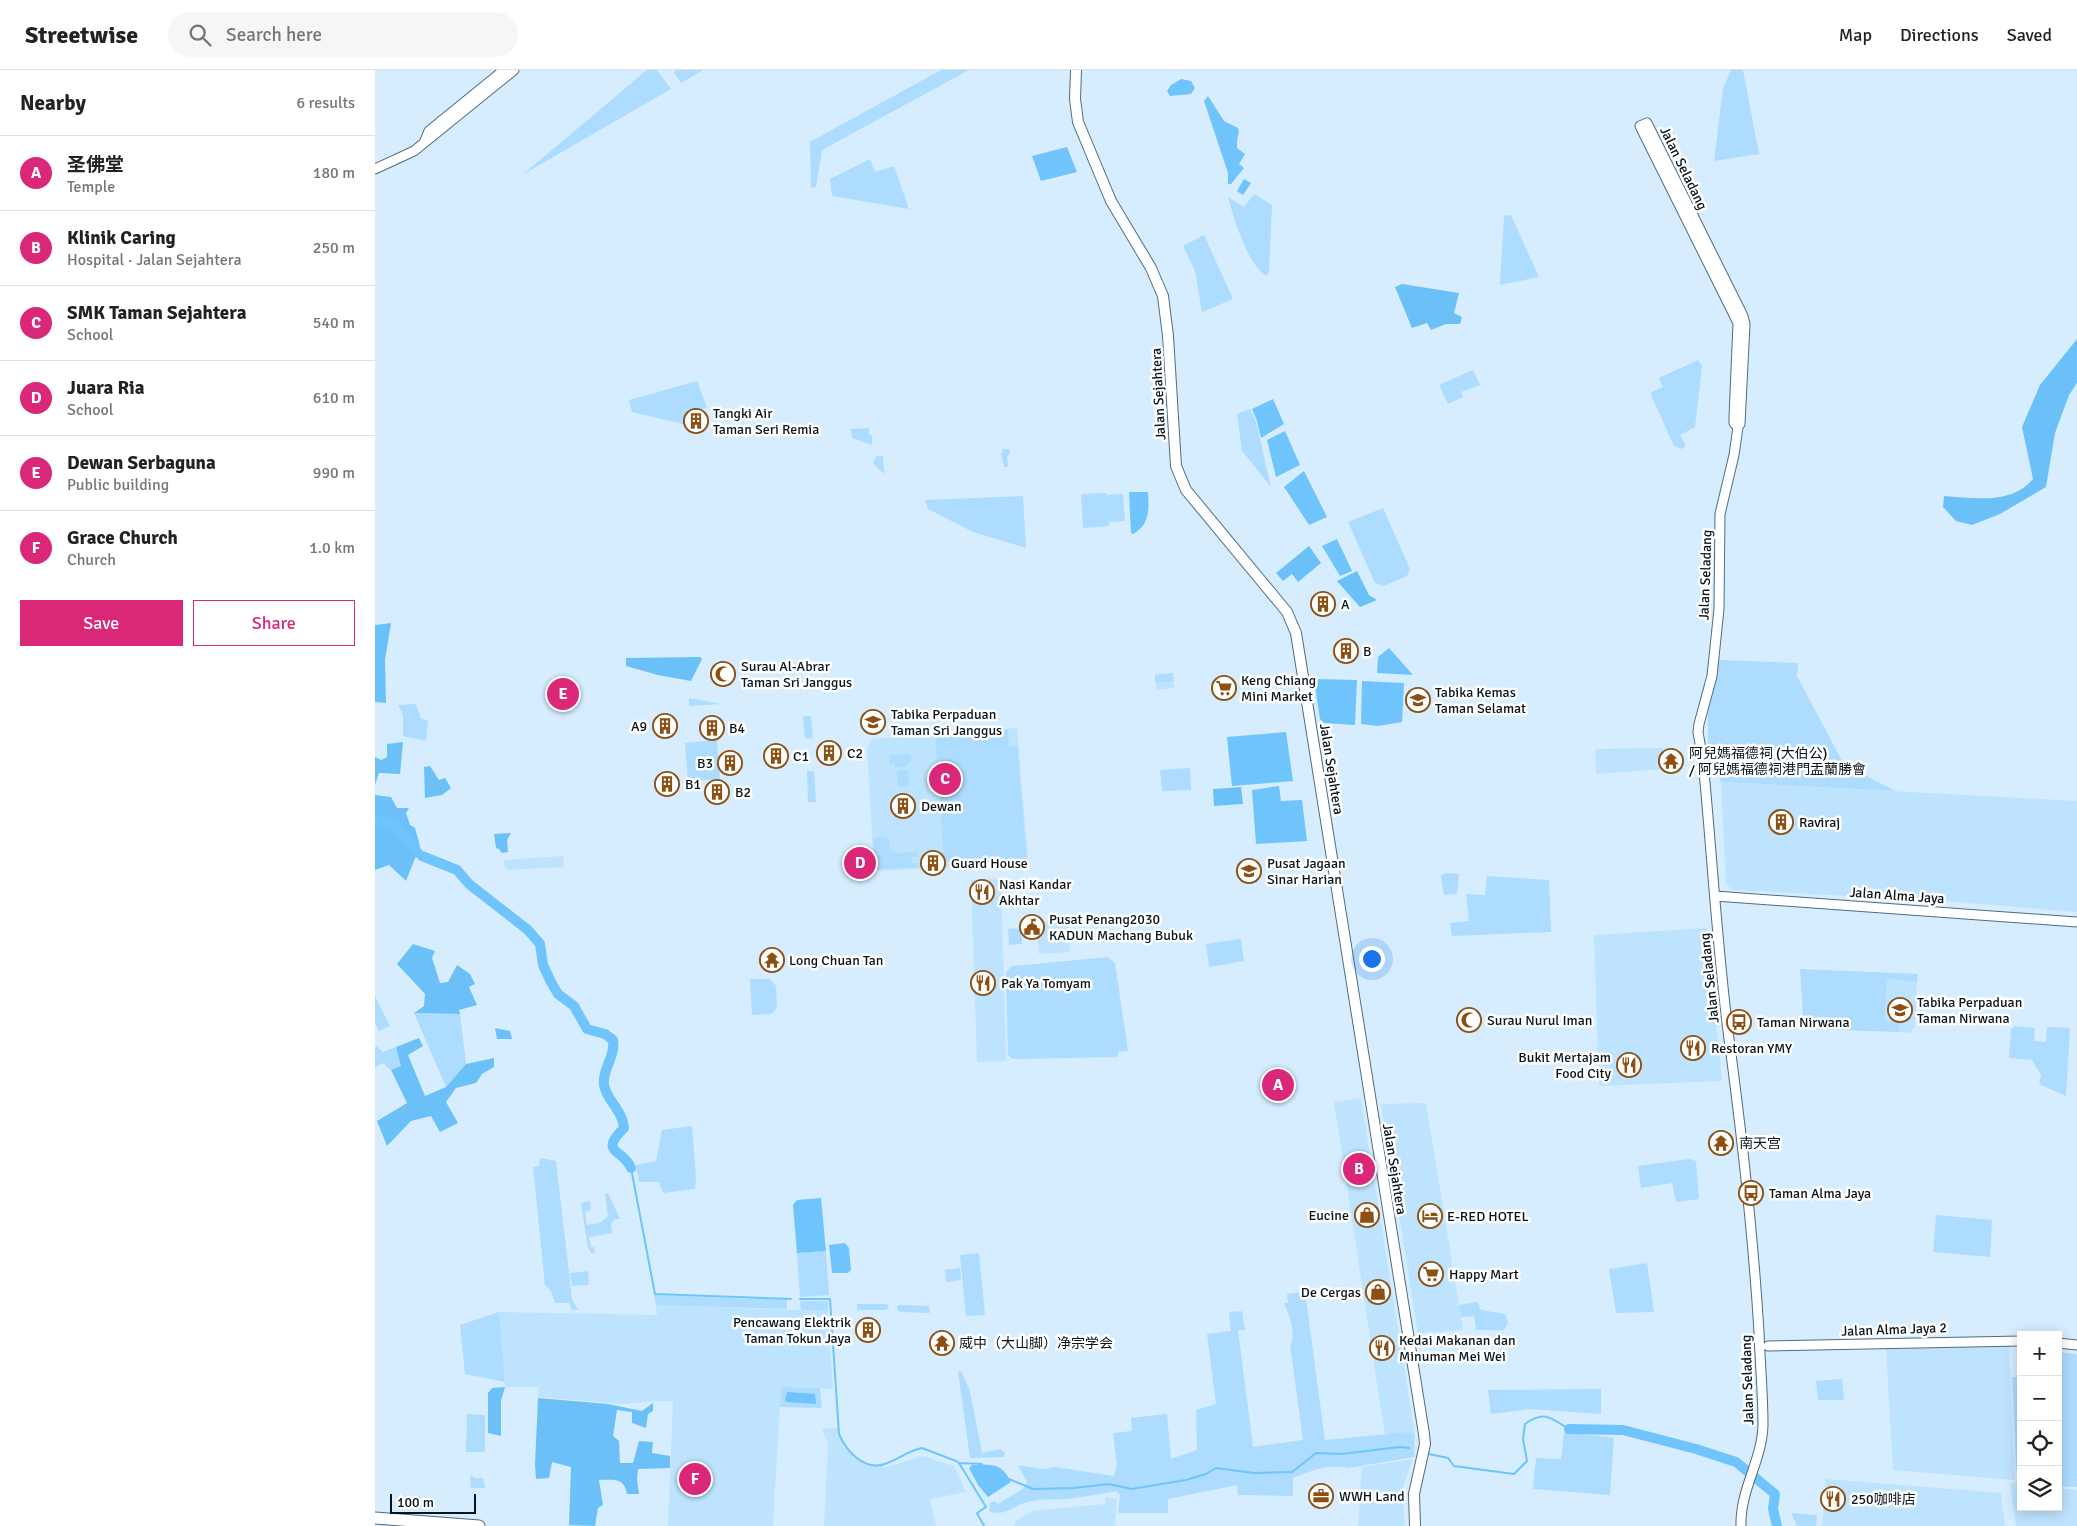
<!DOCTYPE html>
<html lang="en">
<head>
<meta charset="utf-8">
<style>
  body { margin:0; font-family:Signika,"Noto Sans SC",sans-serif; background:#f6f6f6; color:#222 }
  .controls { position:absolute; right:15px; bottom:15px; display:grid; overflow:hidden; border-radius:0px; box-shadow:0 2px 12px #0003 }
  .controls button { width:45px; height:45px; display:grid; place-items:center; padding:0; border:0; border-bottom:1px solid #e0e0e0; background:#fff; color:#222; font:25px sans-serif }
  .scale { position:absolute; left:15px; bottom:12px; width:86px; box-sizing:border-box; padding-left:5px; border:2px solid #09141b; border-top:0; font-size:14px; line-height:18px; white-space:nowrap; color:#09141b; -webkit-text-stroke:4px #fff; paint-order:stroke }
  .you { position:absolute; left:996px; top:888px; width:18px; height:18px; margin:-12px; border:4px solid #fff; border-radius:50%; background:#1a73e8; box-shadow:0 0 0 8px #1a73e833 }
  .badge { display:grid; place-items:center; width:32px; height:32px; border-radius:50%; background:#db2777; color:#fff; font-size:16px; font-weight:700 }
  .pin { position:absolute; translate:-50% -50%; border:2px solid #fff; box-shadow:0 1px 5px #0006 }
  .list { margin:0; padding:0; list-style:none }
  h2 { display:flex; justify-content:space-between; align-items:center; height:65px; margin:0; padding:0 20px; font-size:21px }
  h2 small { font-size:16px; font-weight:400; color:#767676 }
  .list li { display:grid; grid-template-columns:32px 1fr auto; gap:15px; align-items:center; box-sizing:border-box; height:75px; padding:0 20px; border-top:1px solid #e0e0e0 }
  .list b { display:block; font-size:19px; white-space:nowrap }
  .list p { margin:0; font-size:16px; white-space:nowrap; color:#767676 }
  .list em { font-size:16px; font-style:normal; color:#767676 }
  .actions { display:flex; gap:10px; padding:15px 20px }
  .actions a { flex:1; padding:11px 0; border:1px solid #db2777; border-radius:0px; text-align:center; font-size:18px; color:#db2777 }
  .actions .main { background:#db2777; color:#fff }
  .icon { flex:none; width:28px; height:28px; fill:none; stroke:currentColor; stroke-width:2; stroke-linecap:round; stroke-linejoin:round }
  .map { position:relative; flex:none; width:1702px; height:1456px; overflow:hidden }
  header { display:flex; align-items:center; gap:30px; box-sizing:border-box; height:70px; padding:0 25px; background:#fff; border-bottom:1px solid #e0e0e0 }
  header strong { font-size:24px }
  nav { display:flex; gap:28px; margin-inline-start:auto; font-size:18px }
  .search { width:350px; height:45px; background:#f6f6f6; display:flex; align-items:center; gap:12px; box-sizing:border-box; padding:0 18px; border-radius:28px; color:#767676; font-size:19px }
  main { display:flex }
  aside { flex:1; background:#fff }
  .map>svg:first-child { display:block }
</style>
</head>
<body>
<header>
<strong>Streetwise</strong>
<div class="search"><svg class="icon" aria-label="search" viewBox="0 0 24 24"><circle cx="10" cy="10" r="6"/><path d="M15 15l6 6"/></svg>Search here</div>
<nav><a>Map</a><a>Directions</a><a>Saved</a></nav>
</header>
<main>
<aside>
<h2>Nearby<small>6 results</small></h2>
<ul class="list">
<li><span class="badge">A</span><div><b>圣佛堂</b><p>Temple</p></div><em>180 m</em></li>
<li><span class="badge">B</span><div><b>Klinik Caring</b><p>Hospital · Jalan Sejahtera</p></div><em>250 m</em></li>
<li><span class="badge">C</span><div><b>SMK Taman Sejahtera</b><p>School</p></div><em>540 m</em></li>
<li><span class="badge">D</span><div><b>Juara Ria</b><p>School</p></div><em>610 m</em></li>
<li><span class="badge">E</span><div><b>Dewan Serbaguna</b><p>Public building</p></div><em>990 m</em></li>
<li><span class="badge">F</span><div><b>Grace Church</b><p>Church</p></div><em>1.0 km</em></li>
</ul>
<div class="actions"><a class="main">Save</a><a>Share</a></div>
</aside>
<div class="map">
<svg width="1702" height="1456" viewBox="0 0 1702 1456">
  <rect width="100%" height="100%" fill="#d5edff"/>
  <!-- built -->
  <path fill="#bee3fe" d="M798,603L799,618L781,620L780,605Z
    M503,640L504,658L493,659L492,641Z
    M642,658L653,790L651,793L502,801L499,800L492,677L497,669Z
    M1288,678L1289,699L1221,704L1220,679Z
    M1346,712L1702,731V842L1570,831L1358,820L1351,814Z
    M188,786L189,797L132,800L128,792L129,790Z
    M491,786V803L480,805L478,787Z
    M626,809L631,991L602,992L596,810Z
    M693,850L695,882L664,884L661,852Z
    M1332,858L1347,1011L1224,1016L1219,865Z
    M1512,909L1542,912L1540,957L1534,963L1524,962L1525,953H1510Z
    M986,1028L1040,1365L1035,1362L1010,1365L959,1032Z
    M1051,1033L1088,1260L1043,1263L1006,1034Z
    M281,1235L453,1241L458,1319L406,1317L398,1456H293L298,1331H279L248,1334L163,1327L164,1317H130L124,1242L282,1245Z
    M1634,1276L1640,1410L1518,1400L1511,1278Z
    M463,1358L468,1376L476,1385L491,1395L512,1397L548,1386L579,1396L591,1422L555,1429L561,1456H449L453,1374L447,1359Z
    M1038,1389L1027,1420L1030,1456H983L987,1397Z
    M1451,1409L1626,1423L1630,1456H1447Z
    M1635,1413L1646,1414V1437H1683V1418L1702,1420V1456H1641Z
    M730,1427L742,1429L740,1456H639V1453L656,1441L730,1434Z"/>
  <!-- green -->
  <path fill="#addcfe" d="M272,0H282L296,19L147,105Z
    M301,0H328L306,13L299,2Z
    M566,0H594L447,80L441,117L436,118L435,72Z
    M1356,0H1368L1384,84L1339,91L1348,18Z
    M495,89L500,102L519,96L534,139L457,126L455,109Z
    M879,124L897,135L894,203L891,206C872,193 859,149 853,127L869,137Z
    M1136,145L1164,207L1125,215L1129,146Z
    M829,165L858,229L827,242L820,201L808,176Z
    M1323,290L1327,296L1320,357L1305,365L1311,376L1306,379L1299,376L1275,323L1288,317L1284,308Z
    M1098,300L1105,315L1086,322L1088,327L1073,334L1064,315Z
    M322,311L332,338L315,342L312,355L257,342L254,330Z
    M875,339L881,352L896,417L867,381L862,344Z
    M494,358V365H497V375L477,368L476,359Z
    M628,379H635L634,385L632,386L633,397H629L626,384Z
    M501,386H508L509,404L498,393Z
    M732,423V425L748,424L750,451L734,452L733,441L734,456L708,458L706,424Z
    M648,426L651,478L598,462L553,439L550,430Z
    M1008,438L1035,499L1032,506L1008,516L1000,513L973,452Z
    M1344,590L1423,593L1422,606L1466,689L1480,700L1520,721L1346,712L1333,674V644Z
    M798,603L799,611L780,612V605Z
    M314,628L346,634L314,636Z
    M41,634L46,649L53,650L51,671L28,666V645L23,635Z
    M428,646H436L438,668L430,669Z
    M633,660L634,677L642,676L652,789L600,793L598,789L569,791L560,665Z
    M342,670L345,709L313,711L310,673Z
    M535,684L536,693H532V697H520V693L515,694L514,685Z
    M815,698L816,720L787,721L785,700Z
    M522,700H533L534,716L523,717Z
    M432,701H439L441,732H433Z
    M514,767L515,780L519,783L542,782L543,786L536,787L537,793H543L544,797L500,799L498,768Z
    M1071,803L1084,804L1082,824L1069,825L1066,806Z
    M1112,806L1174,810L1176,862L1077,866L1075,853L1094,851L1091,824L1110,825Z
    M646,858L647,874L634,875L633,859Z
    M866,869L869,891L834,897L831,874Z
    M733,887L740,893L753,981L743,982V987L638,989L633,985L631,902L637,896Z
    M1425,899L1543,904L1542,912L1512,909L1510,952L1525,953L1524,962L1429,959Z
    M375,909H395L401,916L402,938L396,944L377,945Z
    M0,926L15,956L4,961L0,953Z
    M39,943L85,944L91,994L71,1017Z
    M1640,956L1660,958L1659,971L1671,972L1672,957L1695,958L1691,1026L1664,1014L1666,1005L1657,990L1634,988L1636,959Z
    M2,976L8,982L21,977L26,996L16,1000L8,993L0,997V977Z
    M317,1056L321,1109L320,1119L288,1123L284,1112H264L261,1095L281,1091L287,1060Z
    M165,1088L181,1091L197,1229L203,1240H197L194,1233H180L176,1221L170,1215L158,1097L164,1096Z
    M1314,1089L1321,1091L1324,1129L1301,1132L1297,1113L1266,1118L1263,1096Z
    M233,1123L245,1149H240L236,1154L237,1163L214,1167L216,1177H219L220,1183L217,1184L213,1178L206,1133L215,1131L216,1140L210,1142L212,1155L225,1153L233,1146L230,1124Z
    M1561,1145L1617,1150L1615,1187L1558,1182Z
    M451,1181L454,1225L425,1227L422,1183Z
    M604,1183L610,1245L591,1246L585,1185Z
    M1272,1193L1279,1242L1241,1243L1234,1199Z
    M585,1198L586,1210L571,1212L570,1200Z
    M213,1201L214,1215L197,1216L195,1203Z
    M930,1222L950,1370L1035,1362L1040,1365L1039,1387L973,1398C953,1393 936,1401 918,1408V1426L863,1425L862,1415L793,1429V1443H743L745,1425L741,1421C725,1424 708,1427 691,1429C678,1430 663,1428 649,1433C637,1437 628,1447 614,1441L615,1433L620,1431L623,1434L648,1419L652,1412L643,1395L668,1399L680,1397L739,1406L742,1395L738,1363L757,1361L756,1348L792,1344L796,1389L822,1380L821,1340L841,1334L832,1264L856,1261L854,1242L867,1241L870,1260H863L878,1377L928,1370L915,1275C922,1263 914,1245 909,1233H913L912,1224Z
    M279,1225L412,1230V1239L281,1235Z
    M425,1231H453V1241L426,1240Z
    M1103,1232L1105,1239C1114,1243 1123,1241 1131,1245L1133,1253L1129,1260H1101L1099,1246L1086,1247L1084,1235Z
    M482,1234H512L514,1238L511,1240H482Z
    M525,1235L554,1236L555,1243L525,1242L522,1239V1236Z
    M124,1242L130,1312L90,1304L85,1255Z
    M1683,1282L1702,1284V1417L1683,1416Z
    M583,1301L587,1302L595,1322L607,1383L626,1379L630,1383L629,1387L595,1388Z
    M1637,1307H1646V1405L1641,1399Z
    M1467,1309L1469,1330H1443L1441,1311Z
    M406,1317L445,1318L447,1338L405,1337Z
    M1226,1319V1344L1155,1339L1116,1344L1113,1320Z
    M92,1344L110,1345V1382H91Z
    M1189,1362L1239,1368L1235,1425L1158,1419L1161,1388L1186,1389Z
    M95,1405L100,1408H108L110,1418H96Z
    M1416,1443L1442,1445L1441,1456H1422Z"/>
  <!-- forest -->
  <path fill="#6cc0f8" d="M1027,214L1084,223L1079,243L1087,247L1085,254H1071L1056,260L1052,253L1037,258L1020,217Z
    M1702,269V313L1694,325L1680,363L1671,417L1625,444L1597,455L1581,451L1568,437L1569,426C1599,428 1636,435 1658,409L1647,357L1665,315Z
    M934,476L946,493L923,512L917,504L908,511L901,503Z
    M982,501L994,525L1002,530L985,537L962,511Z
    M16,553L10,590L11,633L0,632V555Z
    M325,587L327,589L316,611L283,605L251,596V588Z
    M28,672L25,704L4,703L0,715V687L6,690L12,687V674Z
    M55,696L64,710L70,708L76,718L67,725L50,728L49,697Z
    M866,717L868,734L839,736L838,719Z
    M0,725L16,727L22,738H34L31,743L35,755L40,758L45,776L31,811L14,795L0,800Z
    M136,763L132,770L133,782L127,783L124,779L121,778L119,764Z
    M38,874L60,881L57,888L65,913L73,912L82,895L95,904L100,914L94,917L102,935L84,940L85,944L39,943L49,936L50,924L22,894Z
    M120,958L135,961L137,969H122Z
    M44,968L48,976L33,985L50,1026L71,1017L91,994L119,988V997L107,1004L101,1013L81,1018L71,1032L83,1053L65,1062L56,1046L36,1051L12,1076L2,1051L32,1033L16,1000L26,996L21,977Z
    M130,1317L126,1331V1366L113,1363V1323L117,1318Z
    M163,1328L233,1334L267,1341L278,1333V1341L273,1344L271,1358L257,1353V1342L242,1340L238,1366L244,1371L245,1393H258L264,1371L278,1372L277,1383L295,1386V1398L263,1399L262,1409L264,1424H252C249,1407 239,1410 224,1410L228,1435L223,1438L220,1456L194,1455L196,1397L177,1392L174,1408L161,1409L160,1394Z"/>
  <!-- water -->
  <path fill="#6fc4fb" d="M806,9L816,11L820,18L816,24L795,26L792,21L796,15Z
    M833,26L849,51L863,58L864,61L862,71V78L870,84L864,94L869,98L856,114H853V103L829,31Z
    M692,77L702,102L666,111L657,86Z
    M869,109L876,113L868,125L862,121Z
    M898,329L909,354L886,368L882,351L877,339Z
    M910,361L925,395L901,407L892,370Z
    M929,401L952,447L934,455L909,417Z
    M754,422H773C774,439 775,455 758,464L756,463Z
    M962,469L977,501L965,506L947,476Z
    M1014,578L1038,605L1002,603L1003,587Z
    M939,609L982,610L980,655L949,653L945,649Z
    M987,611L1029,613L1027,652L1003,656L986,654Z
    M911,662L918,711L857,716L852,667Z
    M904,716L906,731L927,730L932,771L881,774L877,720Z
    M446,1128L451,1181L422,1183L418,1135L422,1130Z
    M470,1173L474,1178L476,1200L473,1203H457L454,1175Z
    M412,1322L440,1324L441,1334L412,1332L410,1330Z
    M597,1395C617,1395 626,1392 636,1412L613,1427L603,1415L594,1398Z"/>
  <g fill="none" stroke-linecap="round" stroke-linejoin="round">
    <!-- stream -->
    <path stroke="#6fc4fb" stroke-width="2" d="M256,1098L280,1224L416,1229
      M425,1229H455L464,1364C471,1381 489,1401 510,1394C523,1390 534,1380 547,1378L581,1391L584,1393L611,1437L602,1443L609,1456
      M1054,1384L1073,1388L1079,1396L1139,1404L1152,1391L1148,1369L1150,1354C1170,1340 1175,1348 1194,1359
      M584,1393L607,1394V1396
      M634,1409L658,1419L699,1418L734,1414L756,1419L811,1410L831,1404L841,1398L879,1403L917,1402L941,1383L966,1384L1025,1377L1034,1378"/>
    <!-- river -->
    <path stroke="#6fc4fb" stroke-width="10" d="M0,750C19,751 32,769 43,783
      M47,786L82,800L94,814L153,860L165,874L168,895L176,912L183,924L199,936L212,959L230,964L238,970C241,986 227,999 229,1015C232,1031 248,1041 249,1058C223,1084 248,1078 256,1098
      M1194,1359L1248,1360L1321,1379L1361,1392L1400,1424L1398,1439L1402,1456"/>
    <defs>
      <path id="tertiary" d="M49,73L54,61L129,0
        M0,99L39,81L139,0
        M1363,357L1359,353V347L1363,253L1265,56L1272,53L1368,246L1370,254L1365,354L1363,357L1359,385L1345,444L1344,539L1337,606L1324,654L1323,662L1328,691C1337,783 1342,877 1354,969C1367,1066 1378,1163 1384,1262C1385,1292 1388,1324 1388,1355C1387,1391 1365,1419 1366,1456
        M1340,826L1702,852
        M1683,1273L1702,1275
        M1393,1276L1646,1271"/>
      <path id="secondary" d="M701,0L700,29L703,52L736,131L776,198L788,226L793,266L801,396L811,420L912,542L921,563L1049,1364L1050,1374L1039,1424L1040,1456"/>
      <path id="primary" d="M0,1448L104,1456"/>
    </defs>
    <!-- tertiary casing -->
    <use href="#tertiary" stroke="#516c7f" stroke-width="11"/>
    <!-- secondary casing -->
    <use href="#secondary" stroke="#516c7f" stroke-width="12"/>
    <!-- primary casing -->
    <use href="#primary" stroke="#516c7f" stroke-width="13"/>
    <!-- tertiary -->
    <use href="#tertiary" stroke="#fff" stroke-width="9"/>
    <!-- secondary -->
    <use href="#secondary" stroke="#fff" stroke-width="10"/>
    <!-- primary -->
    <use href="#primary" stroke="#fff" stroke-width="11"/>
  </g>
  <!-- icons -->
  <defs>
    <symbol id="building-ring" viewBox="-11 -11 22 22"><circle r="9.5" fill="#fff" stroke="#8d5012" stroke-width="1.5"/><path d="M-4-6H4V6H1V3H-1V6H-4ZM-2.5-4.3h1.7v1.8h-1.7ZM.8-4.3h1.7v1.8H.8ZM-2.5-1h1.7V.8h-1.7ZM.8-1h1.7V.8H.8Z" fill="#8d5012"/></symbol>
    <symbol id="mosque-ring" viewBox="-11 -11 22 22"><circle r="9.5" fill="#fff" stroke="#8d5012" stroke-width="1.5"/><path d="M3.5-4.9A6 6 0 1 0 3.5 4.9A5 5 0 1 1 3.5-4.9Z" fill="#8d5012"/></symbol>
    <symbol id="supermarket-ring" viewBox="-11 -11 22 22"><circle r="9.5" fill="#fff" stroke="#8d5012" stroke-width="1.5"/><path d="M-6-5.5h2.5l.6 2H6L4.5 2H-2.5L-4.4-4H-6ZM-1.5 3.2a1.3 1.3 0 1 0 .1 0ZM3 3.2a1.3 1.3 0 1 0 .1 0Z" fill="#8d5012"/></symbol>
    <symbol id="school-ring" viewBox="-11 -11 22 22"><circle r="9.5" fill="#fff" stroke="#8d5012" stroke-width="1.5"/><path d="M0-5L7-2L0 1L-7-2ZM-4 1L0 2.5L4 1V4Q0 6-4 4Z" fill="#8d5012"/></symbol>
    <symbol id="temple-ring" viewBox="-11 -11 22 22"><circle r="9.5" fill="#fff" stroke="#8d5012" stroke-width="1.5"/><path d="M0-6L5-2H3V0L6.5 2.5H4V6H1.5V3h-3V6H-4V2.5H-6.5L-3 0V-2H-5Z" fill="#8d5012"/></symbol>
    <symbol id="restaurant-ring" viewBox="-11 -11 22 22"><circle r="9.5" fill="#fff" stroke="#8d5012" stroke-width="1.5"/><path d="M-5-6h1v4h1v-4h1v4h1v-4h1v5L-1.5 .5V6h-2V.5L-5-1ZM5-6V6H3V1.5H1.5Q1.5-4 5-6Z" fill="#8d5012"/></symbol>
    <symbol id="civic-ring" viewBox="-11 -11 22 22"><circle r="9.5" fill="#fff" stroke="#8d5012" stroke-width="1.5"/><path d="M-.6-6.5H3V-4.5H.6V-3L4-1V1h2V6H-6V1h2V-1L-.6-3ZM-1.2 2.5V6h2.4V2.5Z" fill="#8d5012"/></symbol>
    <symbol id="bus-ring" viewBox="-11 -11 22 22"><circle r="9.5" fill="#fff" stroke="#8d5012" stroke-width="1.5"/><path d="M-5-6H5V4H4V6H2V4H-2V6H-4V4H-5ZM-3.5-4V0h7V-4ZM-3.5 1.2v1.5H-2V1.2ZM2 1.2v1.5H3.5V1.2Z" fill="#8d5012"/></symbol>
    <symbol id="shop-ring" viewBox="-11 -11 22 22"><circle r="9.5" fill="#fff" stroke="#8d5012" stroke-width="1.5"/><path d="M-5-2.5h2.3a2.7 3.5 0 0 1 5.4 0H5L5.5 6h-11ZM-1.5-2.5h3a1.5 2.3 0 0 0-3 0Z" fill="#8d5012"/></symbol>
    <symbol id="hotel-ring" viewBox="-11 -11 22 22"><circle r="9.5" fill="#fff" stroke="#8d5012" stroke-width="1.5"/><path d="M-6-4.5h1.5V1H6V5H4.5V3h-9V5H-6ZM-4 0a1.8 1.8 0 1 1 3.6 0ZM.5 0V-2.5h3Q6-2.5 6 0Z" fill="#8d5012"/></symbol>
    <symbol id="office-ring" viewBox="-11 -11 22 22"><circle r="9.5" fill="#fff" stroke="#8d5012" stroke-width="1.5"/><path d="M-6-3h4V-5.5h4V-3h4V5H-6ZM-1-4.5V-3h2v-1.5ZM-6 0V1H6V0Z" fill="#8d5012"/></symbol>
  </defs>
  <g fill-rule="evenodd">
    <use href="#building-ring" x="307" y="337" width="28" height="28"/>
    <use href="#building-ring" x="934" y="520" width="28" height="28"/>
    <use href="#building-ring" x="957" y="567" width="28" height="28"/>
    <use href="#mosque-ring" x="334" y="590" width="28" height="28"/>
    <use href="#supermarket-ring" x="835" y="604" width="28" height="28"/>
    <use href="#school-ring" x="1029" y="616" width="28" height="28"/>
    <use href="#school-ring" x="484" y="638" width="28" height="28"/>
    <use href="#building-ring" x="276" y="642" width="28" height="28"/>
    <use href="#building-ring" x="323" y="644" width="28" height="28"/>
    <use href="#building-ring" x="440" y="669" width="28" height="28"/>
    <use href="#building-ring" x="387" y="672" width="28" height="28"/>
    <use href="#temple-ring" x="1282" y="677" width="28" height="28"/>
    <use href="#building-ring" x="341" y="679" width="28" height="28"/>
    <use href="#building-ring" x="278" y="700" width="28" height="28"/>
    <use href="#building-ring" x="328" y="708" width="28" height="28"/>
    <use href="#building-ring" x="514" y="722" width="28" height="28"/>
    <use href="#building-ring" x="1392" y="738" width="28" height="28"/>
    <use href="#building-ring" x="544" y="779" width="28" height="28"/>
    <use href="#school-ring" x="860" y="787" width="28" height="28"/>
    <use href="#restaurant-ring" x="593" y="808" width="28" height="28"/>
    <use href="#civic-ring" x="643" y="843" width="28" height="28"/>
    <use href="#temple-ring" x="383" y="876" width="28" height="28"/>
    <use href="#restaurant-ring" x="594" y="899" width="28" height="28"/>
    <use href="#school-ring" x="1511" y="926" width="28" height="28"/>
    <use href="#mosque-ring" x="1080" y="936" width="28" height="28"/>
    <use href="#bus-ring" x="1350" y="938" width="28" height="28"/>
    <use href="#restaurant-ring" x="1304" y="964" width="28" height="28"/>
    <use href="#restaurant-ring" x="1240" y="981" width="28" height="28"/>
    <use href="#temple-ring" x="1332" y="1059" width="28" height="28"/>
    <use href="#bus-ring" x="1362" y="1109" width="28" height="28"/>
    <use href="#shop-ring" x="978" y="1131" width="28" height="28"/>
    <use href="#hotel-ring" x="1041" y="1132" width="28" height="28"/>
    <use href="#supermarket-ring" x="1042" y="1190" width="28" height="28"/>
    <use href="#shop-ring" x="989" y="1208" width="28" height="28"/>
    <use href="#building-ring" x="479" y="1246" width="28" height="28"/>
    <use href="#temple-ring" x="553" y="1259" width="28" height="28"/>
    <use href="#restaurant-ring" x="993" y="1264" width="28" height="28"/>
    <use href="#office-ring" x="932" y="1412" width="28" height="28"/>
    <use href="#restaurant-ring" x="1444" y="1415" width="28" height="28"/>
  </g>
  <g text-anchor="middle" stroke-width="5" stroke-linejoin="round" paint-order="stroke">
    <!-- street labels -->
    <g font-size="14" fill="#09141b" stroke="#fff">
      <text transform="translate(1309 98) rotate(64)" y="5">Jalan Seladang</text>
      <text transform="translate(783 324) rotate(-93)" y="5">Jalan Sejahtera</text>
      <text transform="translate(1330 505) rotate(-88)" y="5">Jalan Seladang</text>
      <text transform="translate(957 699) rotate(81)" y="5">Jalan Sejahtera</text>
      <text transform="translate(1522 825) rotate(4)" y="5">Jalan Alma Jaya</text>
      <text transform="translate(1334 908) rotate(-96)" y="5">Jalan Seladang</text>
      <text transform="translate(1020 1099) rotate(81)" y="5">Jalan Sejahtera</text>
      <text transform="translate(1519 1259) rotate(-2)" y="5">Jalan Alma Jaya 2</text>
      <text transform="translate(1372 1310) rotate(-92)" y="5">Jalan Seladang</text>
    </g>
    <!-- poi labels -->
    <g font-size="14" fill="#09141b" stroke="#fff" text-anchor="start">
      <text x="338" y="348">Tangki Air<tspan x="338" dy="16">Taman Seri Remia</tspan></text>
      <text x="966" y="539">A</text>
      <text x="988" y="586">B</text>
      <text x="366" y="601">Surau Al-Abrar<tspan x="366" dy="16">Taman Sri Janggus</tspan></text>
      <text x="866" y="615">Keng Chiang<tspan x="866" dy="16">Mini Market</tspan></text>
      <text x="1060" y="627">Tabika Kemas<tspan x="1060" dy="16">Taman Selamat</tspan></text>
      <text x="516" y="649">Tabika Perpaduan<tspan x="516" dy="16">Taman Sri Janggus</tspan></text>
      <text x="272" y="661" text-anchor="end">A9</text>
      <text x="354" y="663">B4</text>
      <text x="472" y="688">C2</text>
      <text x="1314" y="688">阿兒媽福德祠 (大伯公)<tspan x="1314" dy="16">/ 阿兒媽福德祠港門盂蘭勝會</tspan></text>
      <text x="418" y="691">C1</text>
      <text x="338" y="698" text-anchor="end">B3</text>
      <text x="310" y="719">B1</text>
      <text x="360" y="727">B2</text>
      <text x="546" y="741">Dewan</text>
      <text x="1424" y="757">Raviraj</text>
      <text x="576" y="798">Guard House</text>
      <text x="892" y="798">Pusat Jagaan<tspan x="892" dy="16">Sinar Harian</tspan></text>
      <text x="624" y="819">Nasi Kandar<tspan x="624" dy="16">Akhtar</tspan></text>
      <text x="674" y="854">Pusat Penang2030<tspan x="674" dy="16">KADUN Machang Bubuk</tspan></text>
      <text x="414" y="895">Long Chuan Tan</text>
      <text x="626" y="918">Pak Ya Tomyam</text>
      <text x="1542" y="937">Tabika Perpaduan<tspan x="1542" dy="16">Taman Nirwana</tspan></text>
      <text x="1112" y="955">Surau Nurul Iman</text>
      <text x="1382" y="957">Taman Nirwana</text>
      <text x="1336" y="983">Restoran YMY</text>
      <text x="1236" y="992" text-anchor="end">Bukit Mertajam<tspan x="1236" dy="16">Food City</tspan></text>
      <text x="1364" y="1078">南天宫</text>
      <text x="1394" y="1128">Taman Alma Jaya</text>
      <text x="974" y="1150" text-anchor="end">Eucine</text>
      <text x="1072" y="1151">E-RED HOTEL</text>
      <text x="1074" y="1209">Happy Mart</text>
      <text x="986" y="1227" text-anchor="end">De Cergas</text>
      <text x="476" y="1257" text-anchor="end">Pencawang Elektrik<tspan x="476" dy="16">Taman Tokun Jaya</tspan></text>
      <text x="1024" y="1275">Kedai Makanan dan<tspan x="1024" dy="16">Minuman Mei Wei</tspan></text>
      <text x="584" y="1278">威中（大山脚）净宗学会</text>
      <text x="964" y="1431">WWH Land</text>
      <text x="1476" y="1434">250咖啡店</text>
    </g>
  </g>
</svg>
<div class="controls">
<button>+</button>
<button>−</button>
<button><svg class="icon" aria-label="locate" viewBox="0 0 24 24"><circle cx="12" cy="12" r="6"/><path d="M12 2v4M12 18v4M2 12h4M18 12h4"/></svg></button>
<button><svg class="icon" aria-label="layers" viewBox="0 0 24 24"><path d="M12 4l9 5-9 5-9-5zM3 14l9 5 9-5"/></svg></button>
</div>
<div class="scale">100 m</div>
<div class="you"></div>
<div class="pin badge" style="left:903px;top:1015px">A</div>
<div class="pin badge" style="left:984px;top:1099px">B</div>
<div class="pin badge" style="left:570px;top:709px">C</div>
<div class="pin badge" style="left:485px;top:793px">D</div>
<div class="pin badge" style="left:188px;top:624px">E</div>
<div class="pin badge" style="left:320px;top:1409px">F</div>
</div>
</main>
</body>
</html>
